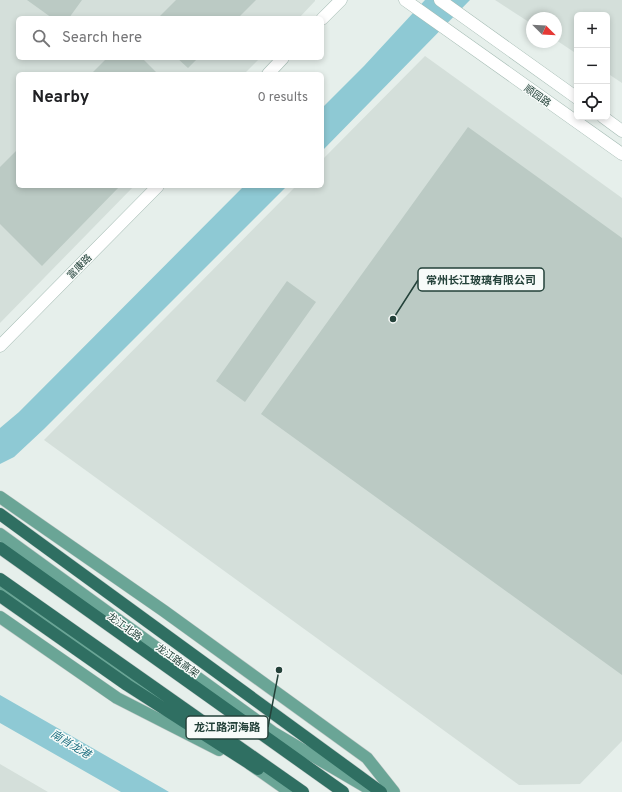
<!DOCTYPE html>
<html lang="en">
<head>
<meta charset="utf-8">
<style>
  body { margin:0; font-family:Overpass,"Noto Sans SC",sans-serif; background:#f2f2f2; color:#202124 }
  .controls { position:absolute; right:12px; top:12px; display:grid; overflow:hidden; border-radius:6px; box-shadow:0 2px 6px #0003 }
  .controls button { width:36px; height:36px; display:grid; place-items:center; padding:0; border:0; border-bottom:1px solid #e0e0e0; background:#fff; color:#202124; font:20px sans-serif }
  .compass { position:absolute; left:526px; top:12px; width:36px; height:36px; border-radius:50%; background:#fff; box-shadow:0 2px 6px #0003; rotate:114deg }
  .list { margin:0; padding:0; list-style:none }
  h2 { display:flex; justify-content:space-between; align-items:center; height:52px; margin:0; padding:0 16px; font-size:17px }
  h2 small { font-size:13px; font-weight:400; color:#757577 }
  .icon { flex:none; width:22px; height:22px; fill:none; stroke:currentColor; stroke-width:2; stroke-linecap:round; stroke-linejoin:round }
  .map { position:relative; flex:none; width:622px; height:792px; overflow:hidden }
  .search { position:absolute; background:#fff; box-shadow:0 2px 6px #0003; left:16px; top:16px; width:308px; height:44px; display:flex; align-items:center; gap:10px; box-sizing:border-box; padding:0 14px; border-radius:6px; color:#757577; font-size:15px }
  .panel { position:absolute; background:#fff; box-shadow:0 2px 6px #0003; left:16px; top:72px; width:308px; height:116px; border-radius:6px }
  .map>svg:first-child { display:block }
</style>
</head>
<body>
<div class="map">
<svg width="622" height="792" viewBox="0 0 622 792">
  <rect width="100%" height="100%" fill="#e6efeb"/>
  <!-- built -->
  <path fill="#d4dfda" d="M0,0H315V1L299,18H18V58H260L244,74H18V186H134L0,323Z
    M495,0H622V83L607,73V15H577V54L556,40V18H532V24Z
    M425,56L622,198V741L580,784L519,785L44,440L296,186H322V160Z
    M0,764L48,792H0Z"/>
  <!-- water -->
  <path fill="#8ec9d4" d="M425,0H470L322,151V108L364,66Z
    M244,186H287L44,429L14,457L0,464V428L19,412Z
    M0,695L164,789L169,792H121L0,723Z"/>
  <!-- building -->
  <path fill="#bbcac4" d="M27,0H82L69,18H52Z
    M176,0H256L238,18H158Z
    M107,58H142L158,74H91Z
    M177,58H198L188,68Z
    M468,127L622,238V675L261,414Z
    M18,149V186H120L42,266L0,224V167Z
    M287,281L316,302L245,402L216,381Z"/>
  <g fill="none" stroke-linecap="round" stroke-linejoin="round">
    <defs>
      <path id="secondary" d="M405,0L622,154
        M440,0L577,98
        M322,19L341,0
        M268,74L283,58
        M603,117L622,131
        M0,346L158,186"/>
      <path id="primary" d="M0,497L164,611L367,758L394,792
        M0,534L274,733L371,790
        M0,587L157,698
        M0,617L117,698L219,750
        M250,764L290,792"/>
      <path id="highway" d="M0,514L381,792
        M0,548L343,792
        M0,579L303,792
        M0,596L127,685L258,769"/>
    </defs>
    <!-- secondary casing -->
    <use href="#secondary" stroke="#a4bbb3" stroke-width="13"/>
    <!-- primary casing -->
    <use href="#primary" stroke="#c2cac8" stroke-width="13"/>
    <!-- highway casing -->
    <use href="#highway" stroke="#c2cac8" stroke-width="13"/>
    <!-- secondary -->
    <use href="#secondary" stroke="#fff" stroke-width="12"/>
    <!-- primary -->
    <use href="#primary" stroke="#6aa596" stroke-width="12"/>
    <!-- highway -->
    <use href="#highway" stroke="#2f6f62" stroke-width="12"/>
  </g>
  <g text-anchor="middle" stroke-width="3" stroke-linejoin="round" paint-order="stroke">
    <!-- street labels -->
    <g font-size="10" fill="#24423a" stroke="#f7fbf9">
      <text transform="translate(538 95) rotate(35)" y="4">顺园路</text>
      <text transform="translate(79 266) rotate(-45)" y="4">富康路</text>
      <text transform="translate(125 626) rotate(36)" y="4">龙江北路</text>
      <text transform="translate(178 660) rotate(35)" y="4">龙江路高架</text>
    </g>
    <!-- water labels -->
    <g font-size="11" font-style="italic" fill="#1c6f80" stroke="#f7fbf9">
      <text transform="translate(71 744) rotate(31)" y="4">南肖龙港</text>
    </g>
  </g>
  <!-- callouts -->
  <path fill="none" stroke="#24423a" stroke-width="1.5" d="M393 319L418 280M279 670L268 727"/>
  <g fill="#24423a" stroke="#f7fbf9" stroke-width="1.5">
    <circle cx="393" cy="319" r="4"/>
    <circle cx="279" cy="670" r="4"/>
  </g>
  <g fill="#f7fbf9" stroke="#24423a" stroke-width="1.5">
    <rect x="418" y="268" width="126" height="23" rx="4"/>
    <rect x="186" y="716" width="82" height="23" rx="4"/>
  </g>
  <g font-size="11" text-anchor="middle" font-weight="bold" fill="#24423a">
    <text x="481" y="284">常州长江玻璃有限公司</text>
    <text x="227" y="731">龙江路河海路</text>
  </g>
</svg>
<div class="controls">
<button>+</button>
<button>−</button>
<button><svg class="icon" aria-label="locate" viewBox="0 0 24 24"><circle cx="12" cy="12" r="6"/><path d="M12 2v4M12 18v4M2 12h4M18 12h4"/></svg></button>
</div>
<svg class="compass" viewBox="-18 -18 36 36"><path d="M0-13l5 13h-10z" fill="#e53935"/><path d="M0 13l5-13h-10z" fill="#757577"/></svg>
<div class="search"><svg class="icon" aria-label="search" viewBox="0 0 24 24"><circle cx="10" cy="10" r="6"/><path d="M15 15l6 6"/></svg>Search here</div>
<section class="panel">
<h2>Nearby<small>0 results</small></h2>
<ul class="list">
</ul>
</section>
</div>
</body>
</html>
